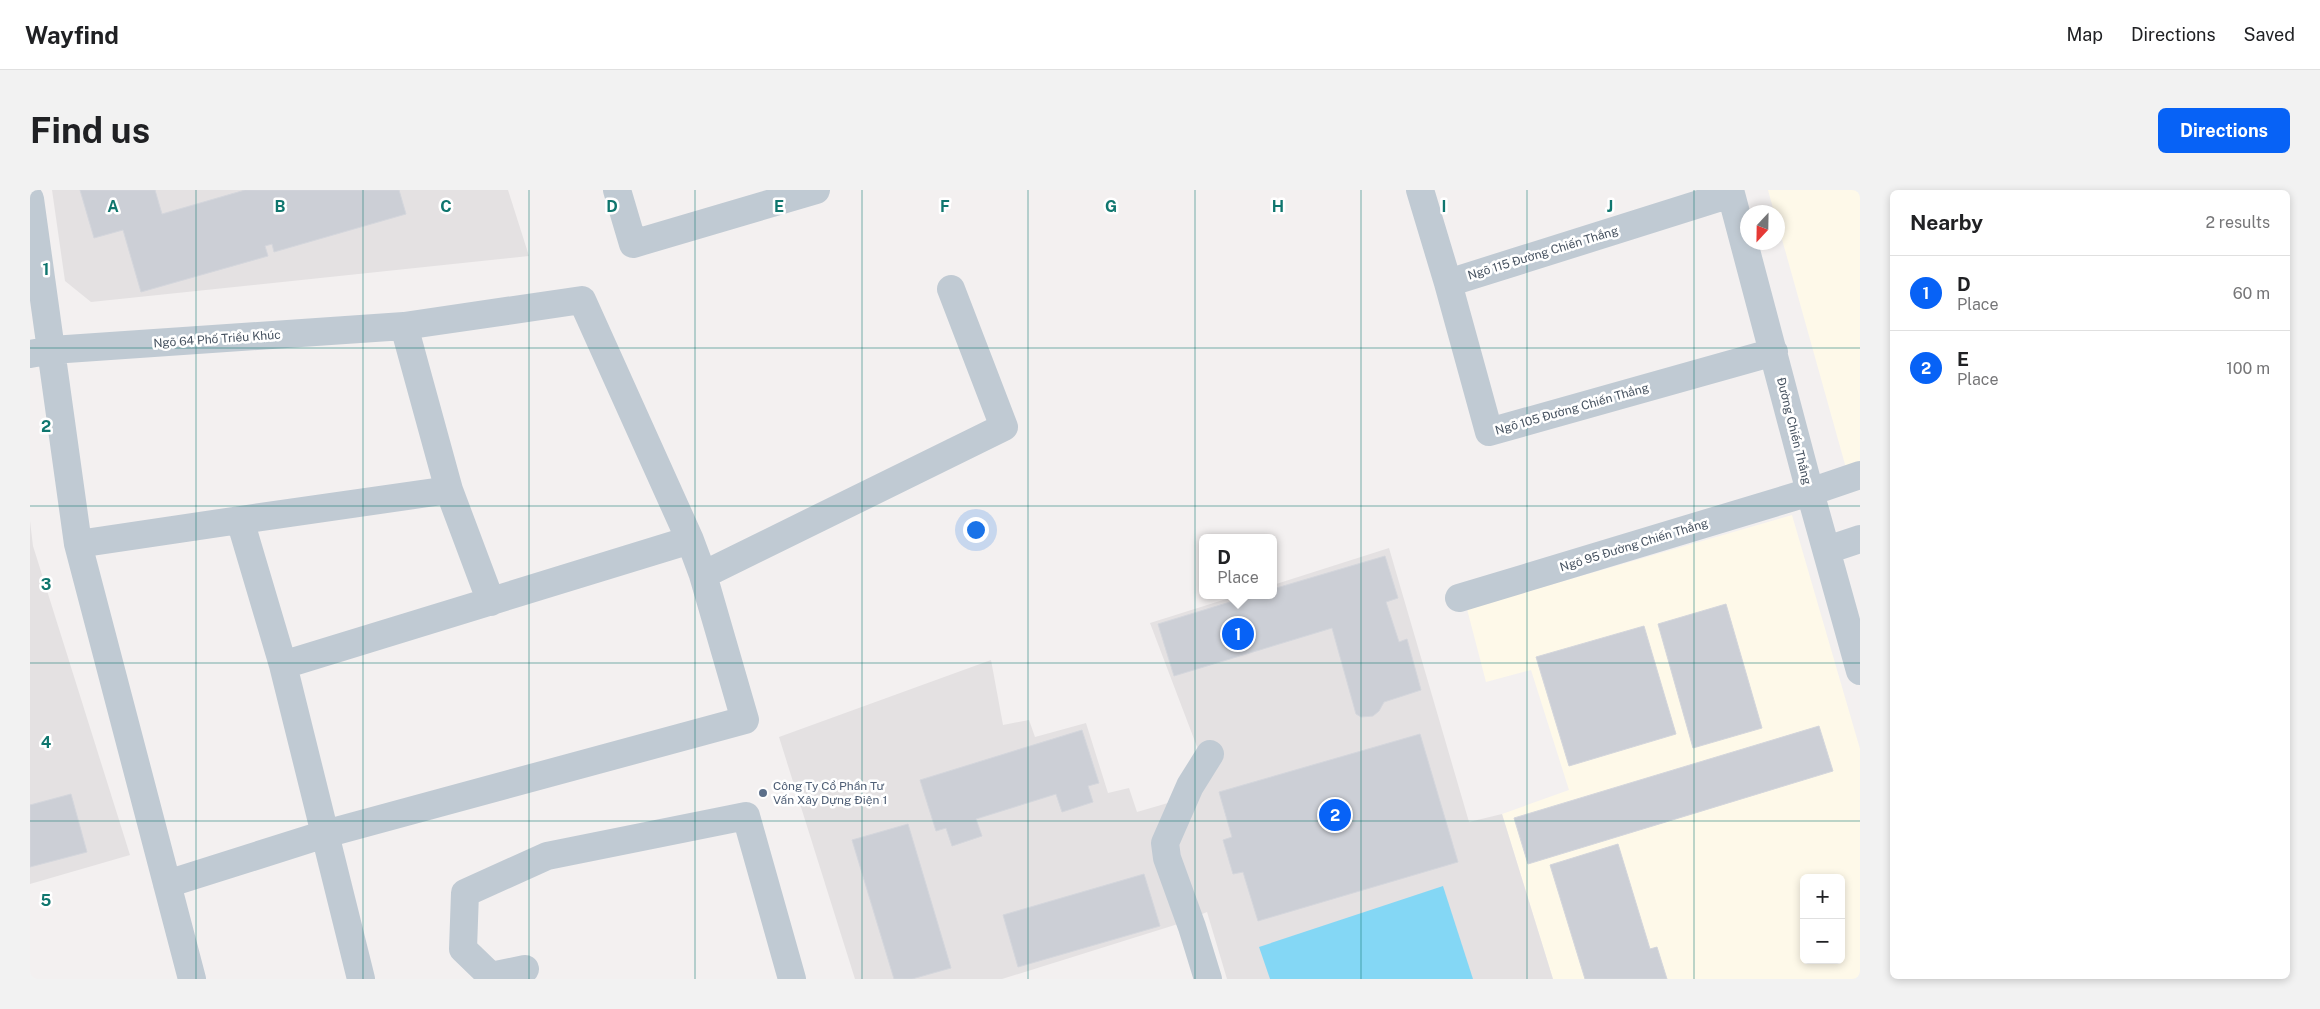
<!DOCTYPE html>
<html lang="en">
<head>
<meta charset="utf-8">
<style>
  body { margin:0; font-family:"Public Sans",sans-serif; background:#f2f2f2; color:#202124 }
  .controls { position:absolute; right:15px; bottom:15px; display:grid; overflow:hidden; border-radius:8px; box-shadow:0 2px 8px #0003 }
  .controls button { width:45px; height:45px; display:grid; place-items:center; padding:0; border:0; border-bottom:1px solid #e0e0e0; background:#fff; color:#202124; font:25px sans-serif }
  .compass { position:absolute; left:1710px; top:15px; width:45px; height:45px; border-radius:50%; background:#fff; box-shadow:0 2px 8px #0003; rotate:202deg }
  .you { position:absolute; left:945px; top:339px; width:18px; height:18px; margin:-12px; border:4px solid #fff; border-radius:50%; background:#1a73e8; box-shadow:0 0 0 8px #1a73e833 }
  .badge { display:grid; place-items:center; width:32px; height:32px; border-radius:50%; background:#0762f6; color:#fff; font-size:16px; font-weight:700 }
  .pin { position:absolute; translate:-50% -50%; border:2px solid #fff; box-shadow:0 1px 5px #0006 }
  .popup { position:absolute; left:1169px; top:344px; width:78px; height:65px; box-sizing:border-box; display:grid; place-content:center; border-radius:8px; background:#fff; filter:drop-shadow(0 1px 4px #0005); font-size:16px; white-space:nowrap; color:#757577 }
  .popup b { font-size:19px; color:#202124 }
  .popup::after { content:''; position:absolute; left:50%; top:100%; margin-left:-10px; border:10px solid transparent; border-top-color:#fff }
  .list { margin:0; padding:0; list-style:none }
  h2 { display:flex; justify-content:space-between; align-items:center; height:65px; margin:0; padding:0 20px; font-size:21px }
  h2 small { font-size:16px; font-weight:400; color:#757577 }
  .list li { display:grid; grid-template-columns:32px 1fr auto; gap:15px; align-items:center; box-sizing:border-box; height:75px; padding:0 20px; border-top:1px solid #e0e0e0 }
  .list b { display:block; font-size:19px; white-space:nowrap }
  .list p { margin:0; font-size:16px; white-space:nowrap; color:#757577 }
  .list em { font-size:16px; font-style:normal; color:#757577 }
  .map { position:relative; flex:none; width:1830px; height:789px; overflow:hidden; border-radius:8px }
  header { display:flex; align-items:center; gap:30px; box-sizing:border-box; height:70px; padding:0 25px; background:#fff; border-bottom:1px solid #e0e0e0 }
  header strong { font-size:24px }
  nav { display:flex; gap:28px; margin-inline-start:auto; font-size:18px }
  .intro { display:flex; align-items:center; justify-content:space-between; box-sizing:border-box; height:120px; padding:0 30px }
  h1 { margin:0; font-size:35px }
  .button { padding:12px 22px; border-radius:8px; background:#0762f6; color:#fff; font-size:18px; font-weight:700 }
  main { display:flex; gap:30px; padding:0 30px }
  aside { flex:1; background:#fff; border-radius:8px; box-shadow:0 2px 8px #0003 }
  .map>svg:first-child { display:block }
</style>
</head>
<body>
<header>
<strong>Wayfind</strong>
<nav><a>Map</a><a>Directions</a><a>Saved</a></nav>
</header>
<div class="intro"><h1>Find us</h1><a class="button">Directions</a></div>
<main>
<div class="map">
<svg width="1830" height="789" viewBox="0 0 1830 789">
  <rect width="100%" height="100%" fill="#f3f0f0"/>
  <!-- commercial -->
  <path fill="#fef9e9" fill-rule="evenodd" d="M1738,0H1830V272L1816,278L1748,35V22H1744Z
    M1762,325L1830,559V789H1523L1472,624L1539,600L1501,480L1456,492L1437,419ZM1774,688H1811V770H1774Z"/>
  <!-- education -->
  <path fill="#e4e1e2" d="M22,0H478L499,66L61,112L35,91Z
    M0,331L3,356L100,665L0,694Z
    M1359,358L1439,632L1472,624L1523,789H1197L1177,722L1148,734L972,789H825L749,547L961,470L973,535L999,530L1005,547L1056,533L1078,603L1099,598L1107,622L1162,606L1172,570L1120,433L1209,405H1243V395Z"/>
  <!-- water -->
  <path fill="#84d7f5" d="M1413,696L1443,789H1240L1229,757Z"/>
  <!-- building -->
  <path fill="#cccfd6" stroke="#d4d6dc" d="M50,0H125L132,24L215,0H369L376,24L244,62L242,54L235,56L238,66L111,102L93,40L64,48Z
    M1355,366L1368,408L1356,412L1369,452L1377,449L1391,500L1354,512L1349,521L1343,526L1331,527L1326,524L1302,438L1144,486L1128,434L1223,405H1243V399Z
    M1696,414L1732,538L1663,558L1628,434Z
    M1614,436L1646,544L1539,576L1506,467Z
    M1789,536L1803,581L1498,674L1484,628Z
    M1052,540L1069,593L1058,596L1063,612L1032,622L1026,604L946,629L952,646L922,656L916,638L906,641L890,590Z
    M1390,544L1428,672L1228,731L1213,682L1203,684L1193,650L1202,647L1189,602Z
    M41,604L57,662L0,677V615Z
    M878,634L921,778L882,789H864L822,650Z
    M1588,654L1620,759L1627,757L1637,789H1555L1520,675Z
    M1114,684L1130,736L988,777L973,725Z"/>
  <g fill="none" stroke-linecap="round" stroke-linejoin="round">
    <!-- minor -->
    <path stroke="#c0cad3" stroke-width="28" d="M587,0L603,54L786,0
      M1390,0L1418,93L1701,4
      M1700,0L1780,302L1830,481
      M0,9L48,354L162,789
      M1418,93L1459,242L1744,162
      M374,136L419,300L461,412
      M0,164L22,160L374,136L552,110L660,350L673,385L715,530L295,644L137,694
      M48,354L210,330
      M1797,360L1830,349
      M673,385L974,237L921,99
      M1429,408L1780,302L1830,285
      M253,475L660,350
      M495,779L461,786L433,759L435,703L517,666L716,626L762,789
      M331,789L253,475L210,330L419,300
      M1178,789L1162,737L1137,668L1135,653L1160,596L1180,564"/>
  </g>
  <!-- grid -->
  <path fill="none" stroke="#0f766e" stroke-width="1" stroke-opacity="0.55" d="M166,0V789M333,0V789M499,0V789M665,0V789M832,0V789M998,0V789M1165,0V789M1331,0V789M1497,0V789M1664,0V789M0,158H1830M0,316H1830M0,473H1830M0,631H1830"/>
  <!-- markers -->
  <circle fill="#5c6f8a" stroke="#fff" stroke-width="2" cx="733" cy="603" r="5"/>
  <g text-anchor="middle" stroke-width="5" stroke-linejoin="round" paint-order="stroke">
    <!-- street labels -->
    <g font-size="12" fill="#465260" stroke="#fff">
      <text transform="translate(1513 63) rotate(-17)" y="4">Ngõ 115 Đường Chiến Thắng</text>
      <text transform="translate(187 149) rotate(-4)" y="4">Ngõ 64 Phố Triều Khúc</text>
      <text transform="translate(1542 219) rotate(-16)" y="4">Ngõ 105 Đường Chiến Thắng</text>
      <text transform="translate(1764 241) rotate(76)" y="4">Đường Chiến Thắng</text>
      <text transform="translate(1604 355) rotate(-17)" y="4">Ngõ 95 Đường Chiến Thắng</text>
    </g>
    <!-- service labels -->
    <g font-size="12" fill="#4e5e75" stroke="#fff" text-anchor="start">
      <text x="743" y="600">Công Ty Cổ Phần Tư<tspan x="743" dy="14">Vấn Xây Dựng Điện 1</tspan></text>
    </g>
  </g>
  <g font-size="16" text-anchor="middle" font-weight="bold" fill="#0f766e" stroke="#fff" stroke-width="5" stroke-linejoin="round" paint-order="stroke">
    <text x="83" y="22">A</text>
    <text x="250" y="22">B</text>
    <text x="416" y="22">C</text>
    <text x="582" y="22">D</text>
    <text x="749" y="22">E</text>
    <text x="915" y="22">F</text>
    <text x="1081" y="22">G</text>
    <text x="1248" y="22">H</text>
    <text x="1414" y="22">I</text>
    <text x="1580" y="22">J</text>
    <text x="16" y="85">1</text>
    <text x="16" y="242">2</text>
    <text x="16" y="400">3</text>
    <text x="16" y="558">4</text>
    <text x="16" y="716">5</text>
  </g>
</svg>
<div class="controls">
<button>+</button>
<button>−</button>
</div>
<svg class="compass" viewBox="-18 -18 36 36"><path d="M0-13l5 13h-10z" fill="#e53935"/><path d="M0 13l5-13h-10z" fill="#757577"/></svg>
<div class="you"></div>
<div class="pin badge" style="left:1208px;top:444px">1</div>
<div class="popup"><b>D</b>Place</div>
<div class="pin badge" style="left:1305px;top:625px">2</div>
</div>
<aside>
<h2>Nearby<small>2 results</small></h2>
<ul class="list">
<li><span class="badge">1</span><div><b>D</b><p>Place</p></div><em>60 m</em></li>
<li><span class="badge">2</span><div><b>E</b><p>Place</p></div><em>100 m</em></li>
</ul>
</aside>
</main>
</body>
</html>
